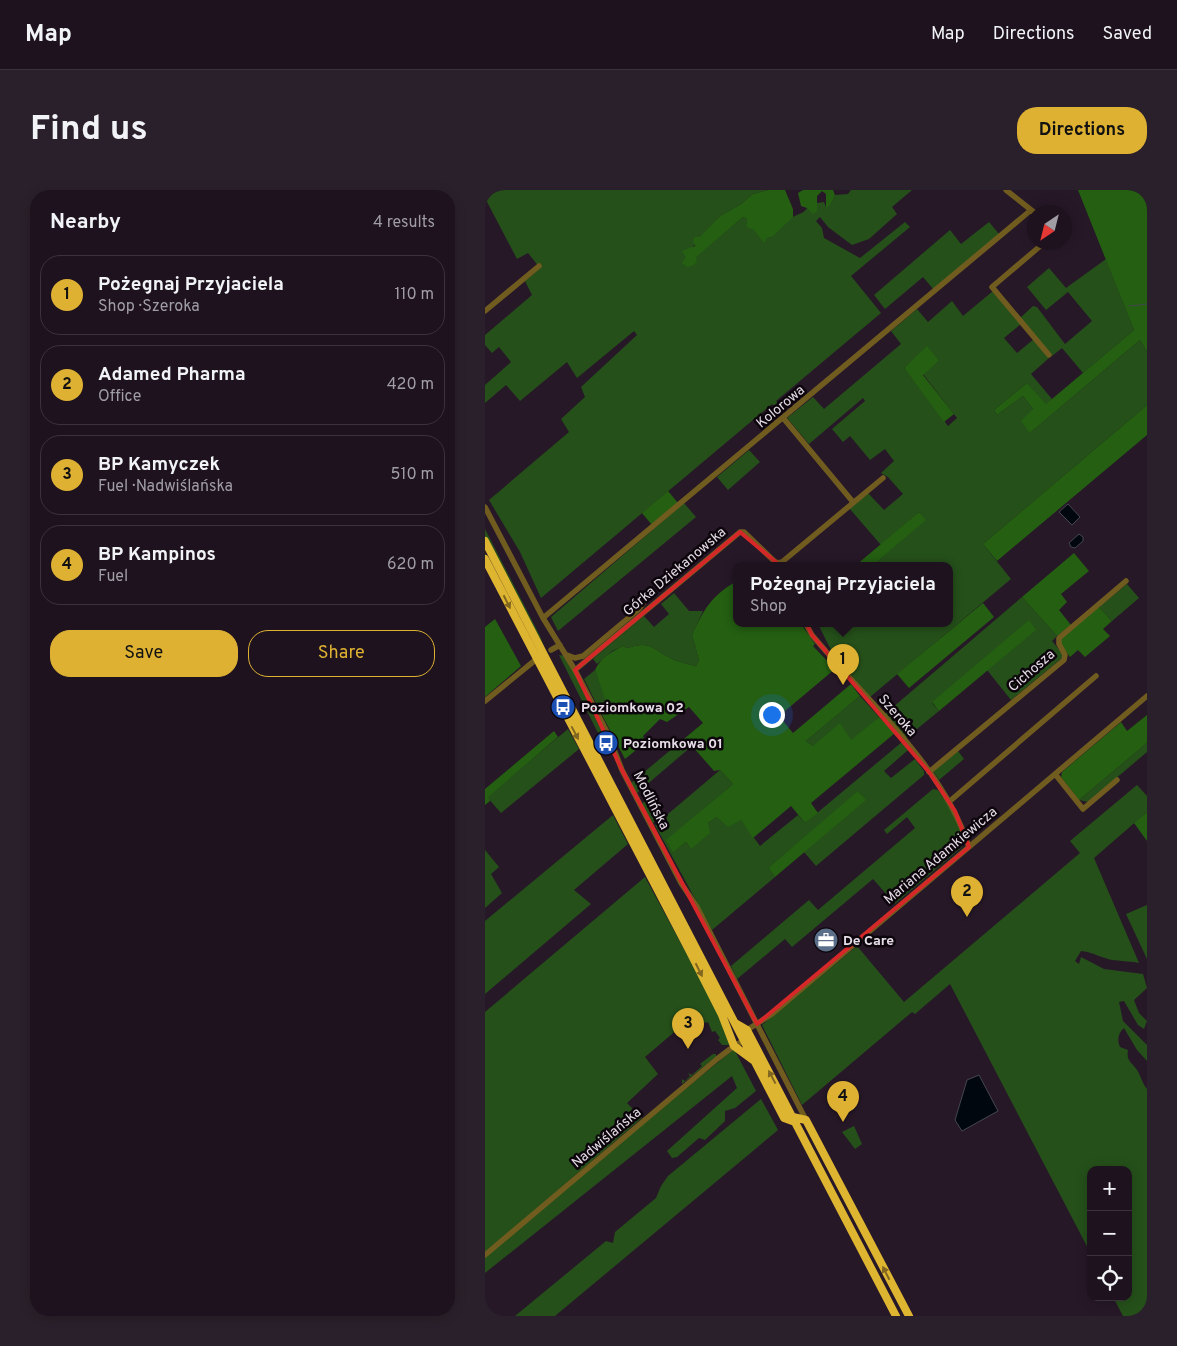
<!DOCTYPE html>
<html lang="en">
<head>
<meta charset="utf-8">
<style>
  body { margin:0; font-family:Overpass,sans-serif; background:#2a202b; color:#f1f3f6 }
  .controls { position:absolute; right:15px; bottom:15px; display:grid; overflow:hidden; border-radius:10px; box-shadow:0 2px 12px #0003 }
  .controls button { width:45px; height:45px; display:grid; place-items:center; padding:0; border:0; border-bottom:1px solid #3b323c; background:#1d121e; color:#f1f3f6; font:25px sans-serif }
  .compass { position:absolute; left:542px; top:15px; width:45px; height:45px; border-radius:50%; background:#1d121e; box-shadow:0 2px 12px #0003; rotate:215deg }
  .you { position:absolute; left:286px; top:524px; width:18px; height:18px; margin:-12px; border:4px solid #fff; border-radius:50%; background:#1a73e8; box-shadow:0 0 0 8px #1a73e833 }
  .badge { display:grid; place-items:center; width:32px; height:32px; border-radius:50%; background:#deb133; color:#111; font-size:16px; font-weight:700 }
  .pin { position:absolute; translate:-50% -41px; filter:drop-shadow(0 1px 2px #0008) }
  .pin::after { content:''; position:absolute; top:26px; width:18px; height:15px; background:inherit; clip-path:polygon(0 0,100% 0,50% 100%) }
  .popup { position:absolute; left:248px; top:372px; width:220px; height:65px; box-sizing:border-box; display:grid; place-content:center; border-radius:10px; background:#1d121e; filter:drop-shadow(0 1px 4px #0005); font-size:16px; white-space:nowrap; color:#a09ea4 }
  .popup b { font-size:19px; color:#f1f3f6 }
  .popup::after { content:''; position:absolute; left:50%; top:100%; margin-left:-10px; border:10px solid transparent; border-top-color:#1d121e }
  .list { margin:0; padding:0; list-style:none }
  h2 { display:flex; justify-content:space-between; align-items:center; height:65px; margin:0; padding:0 20px; font-size:21px }
  h2 small { font-size:16px; font-weight:400; color:#a09ea4 }
  .list li { display:grid; grid-template-columns:32px 1fr auto; gap:15px; align-items:center; box-sizing:border-box; height:80px; margin:0 10px 10px; padding:0 10px; border:1px solid #3b323c; border-radius:20px }
  .list b { display:block; font-size:19px; white-space:nowrap }
  .list p { margin:0; font-size:16px; white-space:nowrap; color:#a09ea4 }
  .list em { font-size:16px; font-style:normal; color:#a09ea4 }
  .actions { display:flex; gap:10px; padding:15px 20px }
  .actions a { flex:1; padding:11px 0; border:1px solid #deb133; border-radius:20px; text-align:center; font-size:18px; color:#deb133 }
  .actions .main { background:#deb133; color:#111 }
  .icon { flex:none; width:28px; height:28px; fill:none; stroke:currentColor; stroke-width:2; stroke-linecap:round; stroke-linejoin:round }
  .map { position:relative; flex:none; width:662px; height:1126px; overflow:hidden; border-radius:20px }
  header { display:flex; align-items:center; gap:30px; box-sizing:border-box; height:70px; padding:0 25px; background:#1d121e; border-bottom:1px solid #3b323c }
  header strong { font-size:24px }
  nav { display:flex; gap:28px; margin-inline-start:auto; font-size:18px }
  .intro { display:flex; align-items:center; justify-content:space-between; box-sizing:border-box; height:120px; padding:0 30px }
  h1 { margin:0; font-size:35px }
  .button { padding:12px 22px; border-radius:20px; background:#deb133; color:#111; font-size:18px; font-weight:700 }
  main { display:flex; gap:30px; padding:0 30px }
  aside { flex:1; background:#1d121e; border-radius:20px; box-shadow:0 2px 12px #0003 }
  .map>svg:first-child { display:block }
</style>
</head>
<body>
<header>
<strong>Map</strong>
<nav><a>Map</a><a>Directions</a><a>Saved</a></nav>
</header>
<div class="intro"><h1>Find us</h1><a class="button">Directions</a></div>
<main>
<aside>
<h2>Nearby<small>4 results</small></h2>
<ul class="list">
<li><span class="badge">1</span><div><b>Pożegnaj Przyjaciela</b><p>Shop · Szeroka</p></div><em>110 m</em></li>
<li><span class="badge">2</span><div><b>Adamed Pharma</b><p>Office</p></div><em>420 m</em></li>
<li><span class="badge">3</span><div><b>BP Kamyczek</b><p>Fuel · Nadwiślańska</p></div><em>510 m</em></li>
<li><span class="badge">4</span><div><b>BP Kampinos</b><p>Fuel</p></div><em>620 m</em></li>
</ul>
<div class="actions"><a class="main">Save</a><a>Share</a></div>
</aside>
<div class="map">
<svg width="662" height="1126" viewBox="0 0 662 1126">
  <rect width="100%" height="100%" fill="#271828"/>
  <!-- green -->
  <path fill="#25501a" fill-rule="evenodd" d="M0,0H283L268,4L256,14L235,26L205,60L210,67L258,27L262,29L269,40L282,48C293,44 298,32 308,27C315,23 318,24 322,18L332,21V13L339,12L341,17L346,14L350,5L363,4L366,0H427L407,17L412,24L384,49L367,55L343,37L335,27L331,31L337,38L339,48L375,68L420,32L425,37L366,86L396,123L291,211L298,218L294,222L287,214L56,408L35,362L4,310L84,242L76,229L100,207L96,197L152,145L149,141L92,188L82,172L35,211L21,195L0,213V195L26,172L14,157L7,163L0,155V145L47,105L40,91L55,78L43,63L32,69L0,8Z
    M504,32L514,44L449,100L438,87L400,119L389,105L465,40L476,54Z
    M621,69L649,140L598,183L577,158L567,166L535,128L548,116L552,117L580,154L607,131L583,102L561,120L542,97L564,78L581,98Z
    M508,101L536,134L519,148L532,163L549,149L564,168L546,184L567,209L561,215L542,193L509,220L512,225L538,206L548,219L545,243L655,150L662,162V215L498,354L526,389L385,507L348,464L333,434H464V376H386L440,330L434,322L396,355L364,318L383,303L399,320L418,304L403,287L396,283L409,271L400,259L385,270L365,246L358,252L347,239L380,211L378,208L324,254L302,228L328,207L339,219L416,154L406,141L432,119L443,132L467,111L478,126ZM427,171H454L438,184L472,228L463,236L419,178Z
    M264,260L275,272L243,300L232,287Z
    M199,313L211,327L73,441L66,427Z
    M0,339L55,446L61,461L0,346Z
    M642,394L654,408L627,431L614,417Z
    M189,403L204,421H218L207,445L214,470L211,476C203,474 194,472 187,469C167,459 166,450 142,458L138,456L127,461L112,474L108,469L159,426L169,437L184,424L176,414Z
    M537,407L572,446L567,451L577,463V468L526,510L502,480L550,440L544,431L447,513L454,521L421,548L400,524Z
    M74,465L81,466L121,545L116,547L112,541Z
    M110,480L124,518L116,523L99,489Z
    M375,506L394,527L366,551L328,556L321,551Z
    M83,539L94,559L16,623L2,607Z
    M200,548L207,556L152,603L146,593Z
    M417,552L423,560L399,581L406,588L430,569L439,581V585L331,676L319,662L380,610L374,602L283,678L290,687L227,740L170,635L235,580L248,594L182,650L188,663L201,652L206,659L223,633L232,627L256,630L275,656L313,625L320,633Z
    M662,553V562L603,612L594,610Z
    M473,561L479,569L454,590L448,581Z
    M652,595L662,606V622L609,668L654,773C645,771 629,771 623,769C613,766 606,762 596,761L590,771L594,774L596,767L619,779L658,784L662,798L649,810L654,823L662,831L659,839L653,835L639,811L634,812L638,831L662,855V871L652,860L639,838C633,843 632,850 635,857L643,860C641,872 647,872 652,880C656,886 657,893 662,899V1126H638L628,1107H643V980H606V1064L465,794L430,824L427,822L317,915L277,835L372,756L419,812L595,663L585,651Z
    M448,599L453,600C462,613 484,642 477,657L410,714L388,689L307,757L300,749L252,789L246,776L324,710L333,720L430,638L422,627L402,644L399,640Z
    M161,610L171,630L168,633L157,614Z
    M128,625L143,654L89,700L106,714L0,804V731Z
    M0,660L14,677L6,684L17,703L0,718Z
    M160,687L237,829L245,855H237L233,850L235,848L230,841L227,842L223,832L220,833L215,828L207,827L160,867L173,884L142,913L157,928L6,1058L249,859L271,901L250,918L240,921V931L220,950L214,948L192,967L187,968L182,961L252,898L247,886L0,1083V822Z
    M662,715V769L641,724Z
    M228,864H231V867L197,894V889L200,891L205,886L203,883L207,885L217,876L215,874Z
    M276,909L293,940L70,1126H30L121,1051L128,1053L130,1042L171,1008L176,996L183,986Z
    M369,936L377,954L370,959L357,942Z"/>
  <!-- forest -->
  <path fill="#245f12" d="M283,0H300L308,19V27L288,46L282,48L279,53L269,40L262,37V29L258,27L211,67L212,71L209,75L202,77L197,73L201,67L197,61L210,56L208,50L210,47H215L235,26L256,14L268,4Z
    M318,0H348L350,5L346,14L341,18V4L337,1L332,6V21L328,24L322,18L316,16L313,3Z
    M593,0H662V162L655,150L545,243L536,231L548,219L538,206L512,225L509,220L542,193L561,214L649,140Z
    M442,156L454,171L438,185L469,224L459,232L419,178Z
    M662,215V245L512,371L498,354Z
    M183,301L193,313L167,335L157,323Z
    M434,322L441,330L389,374L386,376H370Z
    M589,363L604,381L576,404L582,412L574,420L586,435L572,446L537,407Z
    M252,391V434H316L330,454L328,456L350,479L294,526L308,543L366,494L375,506L321,551L328,556L355,533L366,550L394,527L410,543L326,613L333,623L320,633L306,616L268,648L256,630L243,637L232,627L223,633L225,643L206,659L201,652L188,663L181,650L248,594L235,580L229,581L200,548L218,533L204,517L182,532L175,529L158,546L161,552L140,569L116,523L123,518L110,480C115,468 127,461 138,456L142,458C166,450 167,459 187,469C194,472 203,474 211,476L214,470L207,445C219,419 226,406 252,391Z
    M498,413L509,427L424,498L412,484Z
    M614,417L627,431L618,439L625,446L600,467L593,460L585,467L575,454V449Z
    M10,429L36,476L0,507V437Z
    M544,430L551,440L454,521L447,512Z
    M662,525V553L594,610L576,587L577,582L636,532L642,541Z
    M69,541L73,547L3,607L5,611L0,615V599Z
    M373,601L381,610L290,687L283,678Z
    M662,622V651L649,633Z"/>
  <!-- water -->
  <path fill="#00070e" stroke="#45474f" d="M583,314L595,327L587,335L574,322Z
    M594,344L598,347V351L590,358L586,357L584,353Z
    M494,885L513,921L477,941L470,930L482,890Z"/>
  <g fill="none" stroke-linecap="round" stroke-linejoin="round">
    <!-- stream -->
    <path stroke="#45474f" stroke-width="1" d="M644,116L662,114"/>
    <!-- minor -->
    <path stroke="#715c1f" stroke-width="5.5" d="M521,0L550,23
      M560,52L507,97L564,165
      M0,121L54,76
      M299,229L368,312
      M0,317L58,428L90,480L122,542L137,580L196,693L212,717L321,930
      M58,428L546,20
      M321,434L327,445C381,510 458,576 484,657
      M66,460L75,455
      M82,465L90,468L98,466L154,419L162,408
      M90,480L255,342H259L288,370L292,373L297,372L398,288
      M0,511L54,467
      M444,582L579,470L580,465L574,454V448L641,391
      M570,584L598,619L632,590
      M465,611L611,486
      M262,840L287,824L662,506
      M0,1065L232,869L249,856L262,849"/>
    <!-- highway -->
    <path stroke="#deb531" stroke-width="8" d="M0,351L299,928L310,932
      M0,369L204,760L237,825L249,856L268,870
      M250,833L262,840L411,1126
      M308,927L321,930L424,1126"/>
  </g>
  <!-- one-way arrows -->
  <defs><path id="oneway-solid" d="M-6-.8H1V-3.2L6.5 0L1 3.2V.8H-6Z" transform="scale(1.25)"/></defs>
  <g fill="#806620">
    <use href="#oneway-solid" transform="translate(22 412) rotate(63)"/>
    <use href="#oneway-solid" transform="translate(90 543) rotate(62)"/>
    <use href="#oneway-solid" transform="translate(214 780) rotate(63)"/>
    <use href="#oneway-solid" transform="translate(287 887) rotate(-118)"/>
    <use href="#oneway-solid" transform="translate(401 1083) rotate(-117)"/>
  </g>
  <!-- marked area -->
  <path fill="none" stroke="#d62828" stroke-width="4" stroke-linejoin="round" d="M255,342L292,373L327,445L444,582L470,621L484,657L272,834L137,580L90,480Z"/>
  <!-- icons -->
  <defs>
    <symbol id="bus-disc" viewBox="-11 -11 22 22"><circle r="9.5" fill="#1a4fb4" stroke="#0c060c"/><path d="M-5-6H5V4H4V6H2V4H-2V6H-4V4H-5ZM-3.5-4V0h7V-4ZM-3.5 1.2v1.5H-2V1.2ZM2 1.2v1.5H3.5V1.2Z" fill="#fff"/></symbol>
    <symbol id="office-disc" viewBox="-11 -11 22 22"><circle r="9.5" fill="#5c6f8a" stroke="#0c060c"/><path d="M-6-3h4V-5.5h4V-3h4V5H-6ZM-1-4.5V-3h2v-1.5ZM-6 0V1H6V0Z" fill="#fff"/></symbol>
  </defs>
  <g fill-rule="evenodd">
    <use href="#bus-disc" x="64" y="503" width="28" height="28"/>
    <use href="#bus-disc" x="107" y="539" width="28" height="28"/>
    <use href="#office-disc" x="327" y="736" width="28" height="28"/>
  </g>
  <g text-anchor="middle" stroke-width="5" stroke-linejoin="round" paint-order="stroke">
    <!-- street labels -->
    <g font-size="14" fill="#e7dde8" stroke="#0c060c">
      <text transform="translate(295 216) rotate(-40)" y="5">Kolorowa</text>
      <text transform="translate(189 381) rotate(-40)" y="5">Górka Dziekanowska</text>
      <text transform="translate(546 480) rotate(-41)" y="5">Cichosza</text>
      <text transform="translate(413 525) rotate(49)" y="5">Szeroka</text>
      <text transform="translate(167 610) rotate(63)" y="5">Modlińska</text>
      <text transform="translate(455 665) rotate(-40)" y="5">Mariana Adamkiewicza</text>
      <text transform="translate(121 947) rotate(-40)" y="5">Nadwiślańska</text>
    </g>
    <!-- poi labels -->
    <g font-size="14" font-weight="bold" fill="#e7dde8" stroke="#0c060c" text-anchor="start">
      <text x="96" y="522">Poziomkowa 02</text>
      <text x="138" y="558">Poziomkowa 01</text>
      <text x="358" y="755">De Care</text>
    </g>
  </g>
</svg>
<div class="controls">
<button>+</button>
<button>−</button>
<button><svg class="icon" aria-label="locate" viewBox="0 0 24 24"><circle cx="12" cy="12" r="6"/><path d="M12 2v4M12 18v4M2 12h4M18 12h4"/></svg></button>
</div>
<svg class="compass" viewBox="-18 -18 36 36"><path d="M0-13l5 13h-10z" fill="#e53935"/><path d="M0 13l5-13h-10z" fill="#a09ea4"/></svg>
<div class="you"></div>
<div class="pin badge" style="left:358px;top:495px">1</div>
<div class="popup"><b>Pożegnaj Przyjaciela</b>Shop</div>
<div class="pin badge" style="left:482px;top:727px">2</div>
<div class="pin badge" style="left:203px;top:859px">3</div>
<div class="pin badge" style="left:358px;top:932px">4</div>
</div>
</main>
</body>
</html>
